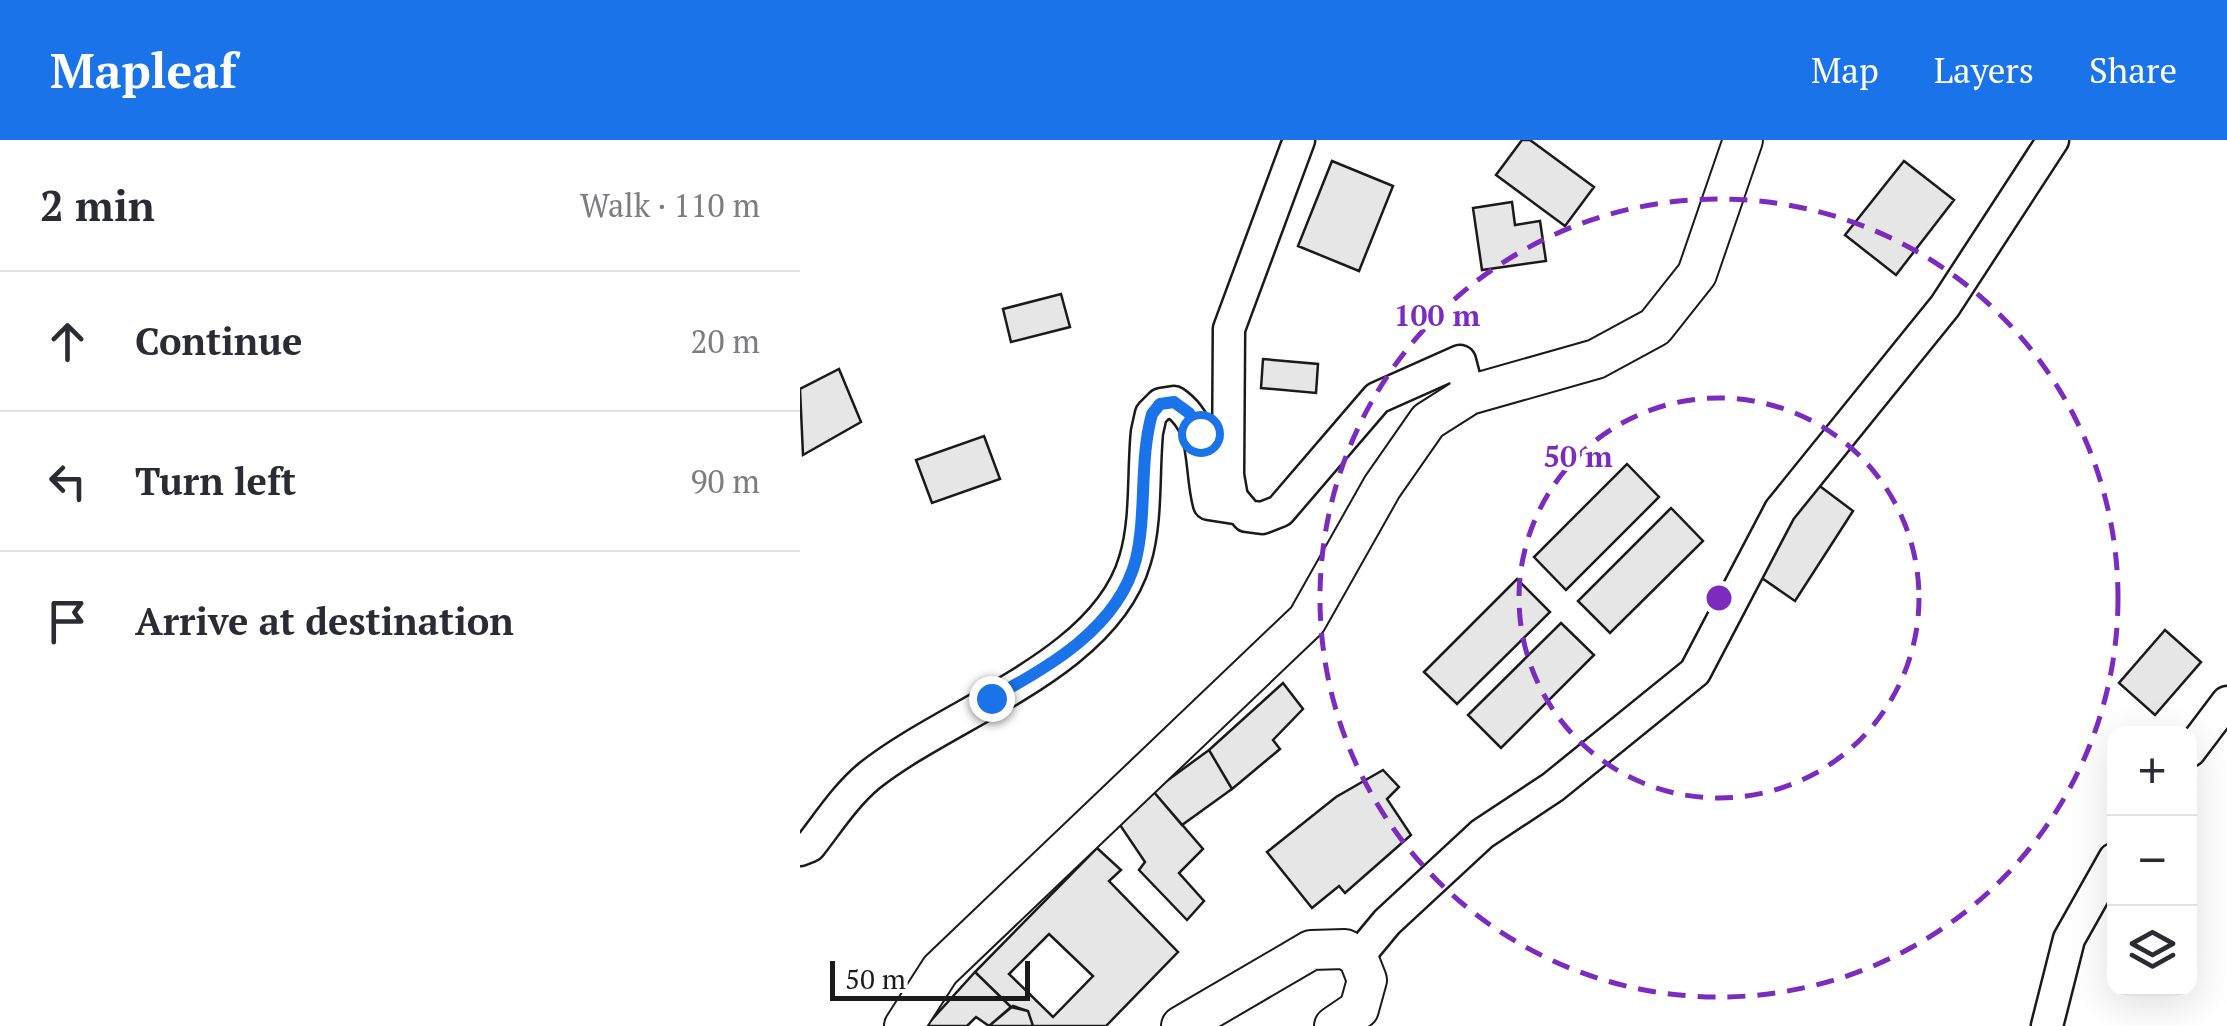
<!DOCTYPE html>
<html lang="en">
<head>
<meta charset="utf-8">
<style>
  body { margin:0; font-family:"PT Serif",serif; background:#f7f7f7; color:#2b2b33 }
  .controls { position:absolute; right:30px; bottom:30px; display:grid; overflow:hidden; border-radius:20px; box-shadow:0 10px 40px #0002 }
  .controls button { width:90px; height:90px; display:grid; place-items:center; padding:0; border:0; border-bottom:2px solid #e1e1e2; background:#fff; color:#2b2b33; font:50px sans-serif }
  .scale { position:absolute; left:30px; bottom:25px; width:200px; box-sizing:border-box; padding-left:10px; border:5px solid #1a1a1a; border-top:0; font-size:28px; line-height:35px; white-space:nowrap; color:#1a1a1a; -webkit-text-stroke:8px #fff; paint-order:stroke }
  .stop { position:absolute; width:30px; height:30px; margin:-22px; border:8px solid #1a73e8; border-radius:50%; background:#fff }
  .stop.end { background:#1a73e8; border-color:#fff; box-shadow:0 2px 10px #0008 }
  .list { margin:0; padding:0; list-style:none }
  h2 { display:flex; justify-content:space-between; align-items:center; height:130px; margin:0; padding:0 40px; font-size:42px }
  h2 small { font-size:32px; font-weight:400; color:#7c7c81 }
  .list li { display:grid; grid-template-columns:65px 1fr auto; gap:30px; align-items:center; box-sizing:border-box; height:140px; padding:0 40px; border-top:2px solid #e1e1e2 }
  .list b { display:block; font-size:38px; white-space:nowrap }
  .list em { font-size:32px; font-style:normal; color:#7c7c81 }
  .icon { flex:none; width:55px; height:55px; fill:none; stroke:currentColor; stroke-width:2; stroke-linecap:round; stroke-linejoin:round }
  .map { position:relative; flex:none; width:1427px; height:886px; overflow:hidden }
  header { display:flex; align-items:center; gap:60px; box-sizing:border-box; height:140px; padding:0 50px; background:#1a73e8; color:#fff }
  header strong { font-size:48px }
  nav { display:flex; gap:55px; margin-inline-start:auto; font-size:35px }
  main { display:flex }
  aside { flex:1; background:#fff }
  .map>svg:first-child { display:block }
</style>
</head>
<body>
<header>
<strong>Mapleaf</strong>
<nav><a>Map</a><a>Layers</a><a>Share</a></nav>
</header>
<main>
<aside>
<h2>2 min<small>Walk · 110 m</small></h2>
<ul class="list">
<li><svg class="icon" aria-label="ahead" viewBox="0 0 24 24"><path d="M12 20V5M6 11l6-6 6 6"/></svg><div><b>Continue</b></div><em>20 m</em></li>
<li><svg class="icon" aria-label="left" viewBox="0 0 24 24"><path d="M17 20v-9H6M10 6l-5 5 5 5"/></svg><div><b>Turn left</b></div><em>90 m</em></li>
<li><svg class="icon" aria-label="arrive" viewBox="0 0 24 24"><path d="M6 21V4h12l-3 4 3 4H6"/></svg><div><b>Arrive at destination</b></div></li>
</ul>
</aside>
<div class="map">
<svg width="1427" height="886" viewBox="0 0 1427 886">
  <rect width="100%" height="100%" fill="#fff"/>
  <!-- building -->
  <path fill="#e6e6e6" stroke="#1a1a1a" stroke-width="2.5" fill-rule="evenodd" d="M722,0H730L794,47L765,86L696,35Z
    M532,21L593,46L559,131L498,106Z
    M1104,21L1154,60L1096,135L1045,95Z
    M712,62L715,85L740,81L746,121L682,130L673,68Z
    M261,154L270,187L211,202L203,169Z
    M463,219L518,224L516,253L461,248Z
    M39,229L61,282L3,315L0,249Z
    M184,296L200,339L132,363L116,320Z
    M827,324L859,357L766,450L734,417Z
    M1013,341L1053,371L995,461L956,434Z
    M871,368L903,401L810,493L778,461Z
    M717,439L750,472L657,564L624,532Z
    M761,483L794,515L701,608L668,575Z
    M1365,490L1401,522L1355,575L1319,543Z
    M483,543L503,569L473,600L480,609L432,649L409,610Z
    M409,610L432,649L382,685L353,651Z
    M583,630L599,647L587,659L611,695L545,753L539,746L512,768L467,712L536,657Z
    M353,651L403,709L379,733L404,761L387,780L339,730L345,722L320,685Z
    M297,708L321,730L309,741L378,812L306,886H233L228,871L211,867L175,832ZM249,794L293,836L253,877L209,834Z
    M175,832L211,867L189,886L176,877L167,886H126Z
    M213,866L228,871L233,886H189Z"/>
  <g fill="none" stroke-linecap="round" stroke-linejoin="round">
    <defs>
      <path id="minor" d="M499,0L429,189L428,335L432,358L447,376L462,378L480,371L577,258L660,221L669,255
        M1390,611L1427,562
        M0,710L10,706C28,683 46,655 69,636C149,572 305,525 335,420C347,381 343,332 347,292L351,274L361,264L374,262C409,286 399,326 409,364L441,369
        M558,817L587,782L682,694L753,647L895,532L980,370L1145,166L1253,0
        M1247,886L1269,799L1314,719"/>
      <path id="major" d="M104,886L140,830L507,480L582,347L628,281L669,255L796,219L855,187L897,134L943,0
        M381,886L511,810L545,809L558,817L567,840L559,869L534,886"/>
    </defs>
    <!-- minor casing -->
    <use href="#minor" stroke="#1a1a1a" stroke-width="35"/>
    <!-- major casing -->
    <use href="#major" stroke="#1a1a1a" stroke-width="42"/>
    <!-- minor -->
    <use href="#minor" stroke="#fff" stroke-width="30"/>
    <!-- major -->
    <use href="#major" stroke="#fff" stroke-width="38"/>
  </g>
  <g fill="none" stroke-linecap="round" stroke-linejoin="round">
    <!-- route -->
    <path stroke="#1a73e8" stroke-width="12" d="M191,558C248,528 319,487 336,419C347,372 339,321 352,274L360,264L374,262L389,273L400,293"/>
  </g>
  <!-- distance rings -->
  <g fill="none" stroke="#7b2cbf" stroke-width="5" stroke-dasharray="18 12">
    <circle cx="919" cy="458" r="200"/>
    <circle cx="919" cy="458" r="399"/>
  </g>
  <circle cx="919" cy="458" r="15" fill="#7b2cbf" stroke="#fff" stroke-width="5"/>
  <g font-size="30" text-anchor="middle" font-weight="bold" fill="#7b2cbf" stroke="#fff" stroke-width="8" stroke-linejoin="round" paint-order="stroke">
    <text x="637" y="186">100 m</text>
    <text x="778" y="327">50 m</text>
  </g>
</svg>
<div class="controls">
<button>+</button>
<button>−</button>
<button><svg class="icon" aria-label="layers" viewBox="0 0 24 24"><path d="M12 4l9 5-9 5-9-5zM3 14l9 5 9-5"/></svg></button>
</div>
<div class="scale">50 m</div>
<div class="stop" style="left:400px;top:293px"></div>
<div class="stop end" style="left:191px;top:558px"></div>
</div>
</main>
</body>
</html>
